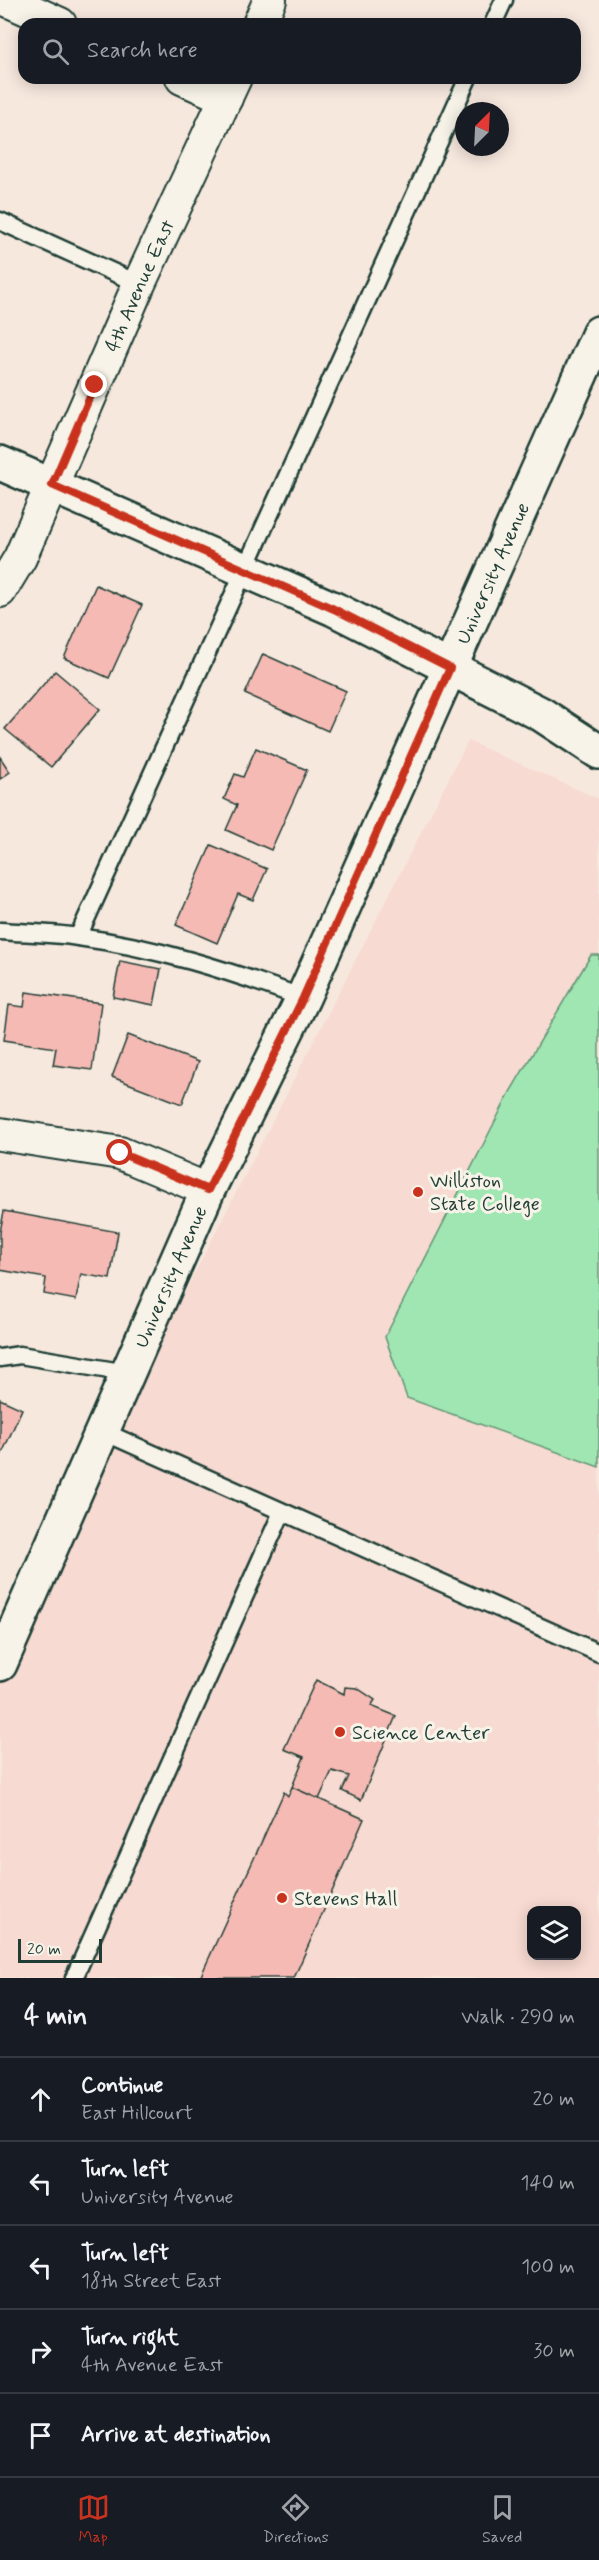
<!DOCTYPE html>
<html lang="en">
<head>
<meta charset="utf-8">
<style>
  body { margin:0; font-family:Mynerve,sans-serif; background:#242831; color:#f1f3f6 }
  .controls { position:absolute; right:18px; bottom:18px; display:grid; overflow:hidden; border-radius:12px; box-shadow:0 3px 15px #0003 }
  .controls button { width:54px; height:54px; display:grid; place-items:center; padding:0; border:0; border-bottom:2px solid #363941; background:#171b24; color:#f1f3f6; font:30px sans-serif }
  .compass { position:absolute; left:455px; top:102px; width:54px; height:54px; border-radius:50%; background:#171b24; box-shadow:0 3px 15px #0003; rotate:24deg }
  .scale { position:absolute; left:18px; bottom:15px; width:84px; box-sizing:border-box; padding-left:6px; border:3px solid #1f3d34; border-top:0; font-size:16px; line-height:21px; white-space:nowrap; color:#1f3d34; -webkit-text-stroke:4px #f7f3e8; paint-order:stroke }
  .stop { position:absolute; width:18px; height:18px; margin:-14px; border:4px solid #c8321e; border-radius:50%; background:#fff }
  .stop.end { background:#c8321e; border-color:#fff; box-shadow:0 2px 6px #0008 }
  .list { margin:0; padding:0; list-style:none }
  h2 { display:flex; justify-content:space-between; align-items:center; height:78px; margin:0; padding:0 24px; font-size:26px }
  h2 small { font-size:20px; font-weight:400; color:#9ea1a6 }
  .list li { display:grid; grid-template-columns:39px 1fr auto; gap:18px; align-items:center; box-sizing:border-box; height:84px; padding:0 24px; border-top:2px solid #363941 }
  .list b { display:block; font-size:22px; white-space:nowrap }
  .list p { margin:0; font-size:20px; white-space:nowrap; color:#9ea1a6 }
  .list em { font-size:20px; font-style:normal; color:#9ea1a6 }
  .icon { flex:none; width:33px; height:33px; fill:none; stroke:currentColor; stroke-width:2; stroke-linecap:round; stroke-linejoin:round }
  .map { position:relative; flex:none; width:599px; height:1978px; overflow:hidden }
  .search { position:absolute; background:#171b24; box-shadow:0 3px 15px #0003; left:18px; right:18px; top:18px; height:66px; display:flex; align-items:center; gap:15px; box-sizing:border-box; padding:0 21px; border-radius:18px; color:#9ea1a6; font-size:22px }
  .sheet { height:498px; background:#171b24 }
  nav { display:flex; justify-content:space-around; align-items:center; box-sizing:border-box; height:84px; border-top:2px solid #363941; background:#171b24; font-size:16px; color:#9ea1a6 }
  nav a { display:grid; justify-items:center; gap:3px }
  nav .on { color:#c8321e }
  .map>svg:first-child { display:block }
</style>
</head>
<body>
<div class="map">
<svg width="599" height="1978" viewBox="0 0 599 1978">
  <rect width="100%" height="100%" fill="#f7e8de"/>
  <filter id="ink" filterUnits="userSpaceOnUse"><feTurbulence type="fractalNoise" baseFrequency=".0167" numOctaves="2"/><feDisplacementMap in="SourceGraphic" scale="12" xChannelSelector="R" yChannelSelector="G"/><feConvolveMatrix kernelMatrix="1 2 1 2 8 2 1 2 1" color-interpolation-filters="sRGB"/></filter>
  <g filter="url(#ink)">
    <!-- built -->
    <path fill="#f7dad1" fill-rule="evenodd" d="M468,741L599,799V1978H0V1663L35,1584ZM532,1910H576V1956H532Z"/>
    <!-- green -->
    <path fill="#a0e6b2" stroke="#609273" stroke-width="1.5" d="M591,955H599V1467L407,1398L385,1337L510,1092Z"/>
    <!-- building -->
    <path fill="#f6bab4" stroke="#1f3d34" stroke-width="1.5" d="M96,585L142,605L109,678L64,658Z
      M263,654L346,691L328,731L245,694Z
      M55,671L100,709L51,767L5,729Z
      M256,748L307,770L271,850L226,830L237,805L224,799L235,774L243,777Z
      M0,757L10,772L0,779Z
      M211,845L267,869L253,900L238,894L217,943L176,925Z
      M120,961L161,969L154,1005L113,997Z
      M26,992L101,1003L92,1070L53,1065L56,1048L4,1040L9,1005L24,1007Z
      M128,1035L198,1062L182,1104L112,1077Z
      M4,1211L118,1232L110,1279L81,1274L76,1300L44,1294L46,1278L0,1270V1232Z
      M0,1399L22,1409L0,1458Z
      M316,1680L344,1694L345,1687L357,1688L375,1700L371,1706L396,1716L361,1800L342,1791L349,1776L332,1771L319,1799L292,1787L304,1757L284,1749Z
      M292,1787L364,1819L294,1978H200L284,1792L288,1796Z"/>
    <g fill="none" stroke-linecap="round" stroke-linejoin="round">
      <defs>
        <path id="lane" d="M493,24L504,0
          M0,221L139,284
          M0,931C26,933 52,933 78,937C155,947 230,971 303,998
          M78,937L468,78
          M0,1358L20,1355L127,1373
          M102,1431L599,1653
          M74,1978L282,1512"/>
        <g id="street">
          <path d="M7,0L60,24"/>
          <path d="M259,24L270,0"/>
          <path d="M182,78L226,98"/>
          <path id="s1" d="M0,591L20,558L139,284L235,78"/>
          <path d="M0,1134L120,1153L208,1190"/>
        </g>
        <g id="secondary">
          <path d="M0,463L334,609L541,714L599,752"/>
          <path id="s2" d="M0,1664L208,1190L303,998L599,333"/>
        </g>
      </defs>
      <!-- lane casing -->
      <use href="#lane" stroke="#1f3d34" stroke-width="21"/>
      <!-- street casing -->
      <use href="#street" stroke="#1f3d34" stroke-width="36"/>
      <!-- secondary casing -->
      <use href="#secondary" stroke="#1f3d34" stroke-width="38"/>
      <!-- lane -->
      <use href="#lane" stroke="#f7f3e8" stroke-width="16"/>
      <!-- street -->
      <use href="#street" stroke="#f7f3e8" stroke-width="32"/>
      <!-- secondary -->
      <use href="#secondary" stroke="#f7f3e8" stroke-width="33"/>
    </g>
  </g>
  <g fill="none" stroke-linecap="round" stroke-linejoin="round" filter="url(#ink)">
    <!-- route -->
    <path stroke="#c8321e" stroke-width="8" d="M95,385L52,485L334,609L450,668L303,998L208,1190L120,1153"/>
  </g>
  <!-- markers -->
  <g fill="#c8321e" stroke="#f7f3e8" stroke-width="2">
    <circle cx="418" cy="1192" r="6"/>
    <circle cx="340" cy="1732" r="6"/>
    <circle cx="282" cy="1898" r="6"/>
  </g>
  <g text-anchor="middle" stroke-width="6" stroke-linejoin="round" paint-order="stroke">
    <!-- street labels -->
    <g font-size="20" fill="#1f3d34" stroke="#f7f3e8">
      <text dy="7" stroke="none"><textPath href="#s1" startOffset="336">4th Avenue East</textPath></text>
      <text dy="7" stroke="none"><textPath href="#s2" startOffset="1197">University Avenue</textPath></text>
      <text dy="7" stroke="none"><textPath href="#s2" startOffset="423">University Avenue</textPath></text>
    </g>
    <!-- poi labels -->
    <g font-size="20" fill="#1f3d34" stroke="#f7f3e8" text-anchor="start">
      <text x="430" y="1187">Williston<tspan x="430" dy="23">State College</tspan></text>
      <text x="352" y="1739">Science Center</text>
      <text x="294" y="1905">Stevens Hall</text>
    </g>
  </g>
</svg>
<div class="controls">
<button><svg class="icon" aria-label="layers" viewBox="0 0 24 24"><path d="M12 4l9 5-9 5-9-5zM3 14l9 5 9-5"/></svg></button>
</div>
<svg class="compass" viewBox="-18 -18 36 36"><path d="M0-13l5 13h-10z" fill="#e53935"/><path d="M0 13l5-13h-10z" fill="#9ea1a6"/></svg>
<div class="scale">20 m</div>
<div class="stop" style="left:120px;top:1153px"></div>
<div class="stop end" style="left:95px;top:385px"></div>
<div class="search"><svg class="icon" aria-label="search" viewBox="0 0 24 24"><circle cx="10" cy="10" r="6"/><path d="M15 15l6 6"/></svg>Search here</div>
</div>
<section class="sheet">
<h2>4 min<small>Walk · 290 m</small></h2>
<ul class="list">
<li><svg class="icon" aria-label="ahead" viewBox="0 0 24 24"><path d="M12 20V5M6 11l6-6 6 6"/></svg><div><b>Continue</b><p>East Hillcourt</p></div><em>20 m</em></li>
<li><svg class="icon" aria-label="left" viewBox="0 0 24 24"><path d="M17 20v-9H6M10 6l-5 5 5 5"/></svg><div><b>Turn left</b><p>University Avenue</p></div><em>140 m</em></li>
<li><svg class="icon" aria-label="left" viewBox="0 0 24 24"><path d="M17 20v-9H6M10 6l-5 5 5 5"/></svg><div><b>Turn left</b><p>18th Street East</p></div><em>100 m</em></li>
<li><svg class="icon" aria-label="right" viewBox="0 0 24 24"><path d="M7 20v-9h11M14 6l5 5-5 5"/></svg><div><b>Turn right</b><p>4th Avenue East</p></div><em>30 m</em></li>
<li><svg class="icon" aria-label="arrive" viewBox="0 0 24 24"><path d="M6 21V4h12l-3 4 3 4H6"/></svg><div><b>Arrive at destination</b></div></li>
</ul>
</section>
<nav>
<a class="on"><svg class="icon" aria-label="map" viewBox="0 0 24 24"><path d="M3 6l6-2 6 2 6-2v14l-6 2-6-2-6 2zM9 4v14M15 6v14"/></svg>Map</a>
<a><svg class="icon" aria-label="directions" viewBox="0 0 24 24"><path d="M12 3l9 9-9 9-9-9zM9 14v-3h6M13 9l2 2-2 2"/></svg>Directions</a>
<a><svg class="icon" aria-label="saved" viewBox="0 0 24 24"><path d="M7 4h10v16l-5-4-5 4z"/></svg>Saved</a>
</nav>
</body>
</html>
